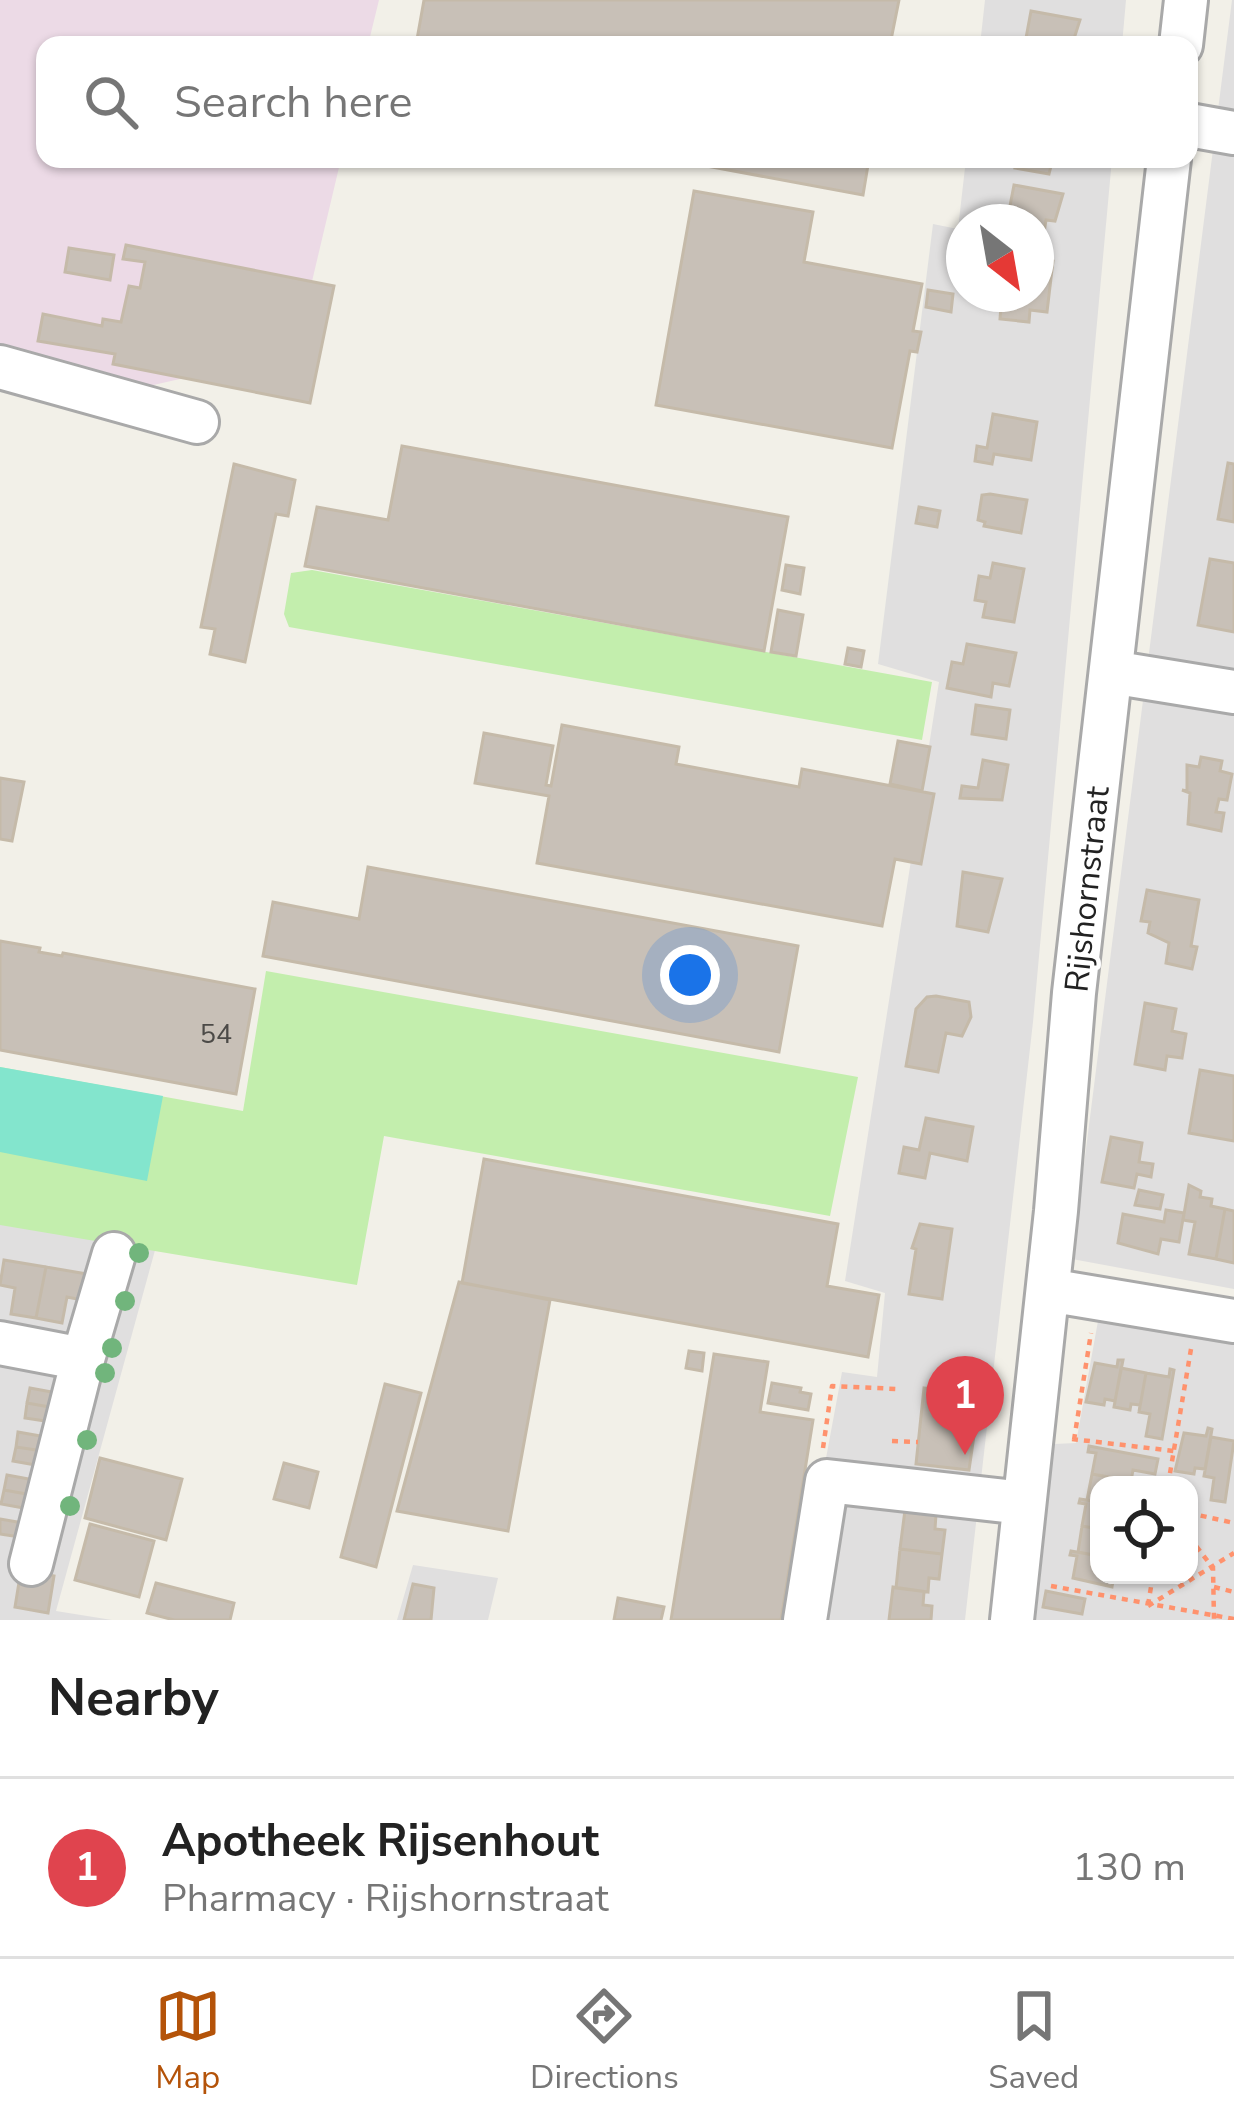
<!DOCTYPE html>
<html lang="en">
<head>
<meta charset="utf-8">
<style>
  body { margin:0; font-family:"Nunito Sans",sans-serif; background:#f6f6f6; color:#222 }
  .controls { position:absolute; right:36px; bottom:36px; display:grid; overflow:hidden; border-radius:24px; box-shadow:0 3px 9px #0004 }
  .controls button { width:108px; height:108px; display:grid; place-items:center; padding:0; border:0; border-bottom:3px solid #e0e0e0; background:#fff; color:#222; font:60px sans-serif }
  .compass { position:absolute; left:946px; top:204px; width:108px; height:108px; border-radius:50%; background:#fff; box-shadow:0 3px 9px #0004; rotate:149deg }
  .you { position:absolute; left:690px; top:975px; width:42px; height:42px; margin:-30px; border:9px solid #fff; border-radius:50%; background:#1a73e8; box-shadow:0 0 0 18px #1a73e833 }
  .badge { display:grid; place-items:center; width:78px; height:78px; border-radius:50%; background:#b45309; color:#fff; font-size:39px; font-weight:700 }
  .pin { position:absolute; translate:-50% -99px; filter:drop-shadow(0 3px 6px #0008) }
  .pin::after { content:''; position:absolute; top:63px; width:42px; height:36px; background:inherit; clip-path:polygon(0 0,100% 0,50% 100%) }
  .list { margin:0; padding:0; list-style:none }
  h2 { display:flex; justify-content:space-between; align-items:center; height:156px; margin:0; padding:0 48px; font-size:51px }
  h2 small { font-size:39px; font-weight:400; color:#767676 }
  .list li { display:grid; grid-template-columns:78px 1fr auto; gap:36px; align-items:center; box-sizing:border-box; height:180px; padding:0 48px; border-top:3px solid #e0e0e0 }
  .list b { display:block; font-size:45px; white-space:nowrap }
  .list p { margin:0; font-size:39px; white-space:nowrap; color:#767676 }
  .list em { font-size:39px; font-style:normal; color:#767676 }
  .icon { flex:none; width:66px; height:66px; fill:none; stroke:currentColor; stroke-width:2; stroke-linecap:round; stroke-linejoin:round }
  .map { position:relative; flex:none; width:1234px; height:1620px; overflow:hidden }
  .search { position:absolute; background:#fff; box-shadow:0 3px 9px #0004; left:36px; right:36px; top:36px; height:132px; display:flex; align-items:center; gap:30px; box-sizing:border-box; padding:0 42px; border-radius:24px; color:#767676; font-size:45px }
  .sheet { height:336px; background:#fff }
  nav { display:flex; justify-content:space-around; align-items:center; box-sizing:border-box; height:168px; border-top:3px solid #e0e0e0; background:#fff; font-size:33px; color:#767676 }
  nav a { display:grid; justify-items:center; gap:6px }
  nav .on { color:#b45309 }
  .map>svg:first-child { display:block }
</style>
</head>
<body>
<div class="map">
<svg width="1234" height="1620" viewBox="0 0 1234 1620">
  <rect width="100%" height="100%" fill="#f2f0e8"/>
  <!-- residential -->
  <path fill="#e0dfdf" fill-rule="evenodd" d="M985,0H1126L1122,45H980Z
    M1232,0H1234V1289L1072,1259Z
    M966,159H1112L1033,1022L965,1620H796L842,1372L877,1377L885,1293L845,1281L939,682L878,664L933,224L958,229ZM964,222H1036V294H964Z
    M0,1214L157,1243L56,1611L112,1620H0Z
    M1098,1321L1234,1345V1620H1036L1054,1444L1076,1443ZM1099,1485H1189V1575H1099Z
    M413,1565L498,1578L488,1620H397Z"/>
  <!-- industrial -->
  <path fill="#ecdae6" d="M0,0H379L368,45H45V159H341L295,353L149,386L0,354Z"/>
  <!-- grass -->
  <path fill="#c3eead" d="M312,570L932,682L922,740L289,627L284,614L291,573Z
    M266,971L858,1077L830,1216L384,1136L357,1285L0,1225V1067L243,1111Z"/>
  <!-- pitch -->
  <path fill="#83e5cd" d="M0,1067L163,1096L147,1181L0,1152Z"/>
  <!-- building -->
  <path fill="#c8c0b7" stroke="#c5baa9" stroke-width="3" d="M424,0H899L890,45H416Z
    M1031,11L1080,20L1072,45H1038L1039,41L1026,38Z
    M669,159H869L863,195Z
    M1017,159H1061V163L1052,162L1049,174L1015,168Z
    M1014,185L1063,194L1055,221L1046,220L1044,233L1036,231V222H1002L1004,211H1009Z
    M694,191L813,212L804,262L922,284L913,331L921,332L917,352L910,351L892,448L656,405Z
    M126,245L334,286L310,403L113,364L115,354L38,341L43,314L102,326L103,319L121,322L129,286L140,288L145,262L123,259Z
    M69,248L114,255L110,280L65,272Z
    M1036,259L1053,261L1047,312L1030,310L1029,322L1000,319L1001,306L1016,308L1017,294H1036Z
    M928,290L953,294L951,312L926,307Z
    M993,414L1037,422L1031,460L994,454L992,464L975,461L977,446L987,448Z
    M402,446L788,517L764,651L305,566L317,507L388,520Z
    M1228,463L1234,464V522L1218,519Z
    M234,464L295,480L288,516L276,514L245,662L210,654L215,629L201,627Z
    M990,494L1027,500L1021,533L984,526L985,522L978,520L982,495Z
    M919,507L940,511L937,527L916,523Z
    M1210,559L1234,563V632L1198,625Z
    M993,563L1024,569L1014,622L983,617L986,602L975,600L979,576L990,578Z
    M786,565L804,568L800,594L782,590Z
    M778,610L803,615L796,656L771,652Z
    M967,644L1016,653L1009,686L993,683L991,697L947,688L952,662L963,664Z
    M848,648L864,651L861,667L845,664Z
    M976,705L1010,710L1006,739L972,734Z
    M562,725L679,747L676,764L799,787L802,769L934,794L921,864L895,859L882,926L537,863L549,796L475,783L484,733L553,746L546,785L551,786Z
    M898,741L930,747L922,791L890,784Z
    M1201,757L1222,761L1220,771L1232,774L1227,800L1219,799L1216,812L1224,813L1221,831L1188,824L1190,793L1182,790L1187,791V765L1199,767Z
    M983,760L1008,765L1002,800L960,798L962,786L978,788Z
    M0,778L24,782L12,841L0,839Z
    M368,867L798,946L779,1052L263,956L273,902L359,919Z
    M963,872L1002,879L988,932L957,926Z
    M1147,890L1199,900L1191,946L1197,947L1192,969L1166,963L1169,943L1148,933L1150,922L1141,921Z
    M0,941L40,948L39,952L62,956L63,953L255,989L236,1094L0,1050Z
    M936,996L969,1002L971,1017L962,1036L946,1033L938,1072L906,1066L916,1009L927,997Z
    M1145,1003L1176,1009L1172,1031L1186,1034L1182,1058L1167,1056L1165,1070L1135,1064Z
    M1200,1070L1234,1076V1141L1189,1133Z
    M926,1118L973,1127L967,1161L930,1153L925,1178L899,1173L904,1147L919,1150Z
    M1111,1137L1142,1143L1139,1162L1153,1164L1151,1177L1137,1174L1134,1188L1102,1182Z
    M484,1159L838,1224L827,1286L879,1295L868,1357L462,1283Z
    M1189,1185L1201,1191L1200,1197L1212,1199L1211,1206L1225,1209L1216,1259L1189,1254L1195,1222L1183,1220Z
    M1139,1190L1163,1195L1160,1209L1135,1205Z
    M1225,1209L1234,1211V1263L1216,1259Z
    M1166,1210L1184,1213L1179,1242L1161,1239L1158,1254L1118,1243L1123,1214L1164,1222Z
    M920,1224L952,1229L942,1299L909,1294L916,1249L912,1248Z
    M4,1260L46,1267L36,1318L11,1314L15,1288L0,1285Z
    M46,1267L87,1274L82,1300L67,1297L62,1323L36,1318Z
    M459,1282L550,1300L508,1531L397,1511Z
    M689,1351L704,1353L702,1371L686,1368Z
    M714,1354L768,1362L760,1412L813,1420L781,1620H671Z
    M1118,1360H1123L1115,1401L1105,1399L1104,1405L1086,1402L1095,1363L1117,1367Z
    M1121,1368L1146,1373L1139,1412L1140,1405L1131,1404L1130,1410L1114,1407Z
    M1170,1369L1174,1370L1162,1439L1146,1436L1150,1414L1139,1412L1146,1373L1169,1377Z
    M772,1383L801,1388L800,1392L811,1394L808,1410L768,1403Z
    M385,1384L421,1393L376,1567L341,1557Z
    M30,1388L57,1393L55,1408L27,1403Z
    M924,1388L980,1394L969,1470L916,1464Z
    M27,1403L55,1408L52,1422L25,1418Z
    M1208,1428L1212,1429L1205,1469L1195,1468L1194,1474L1175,1471L1184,1433L1206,1436Z
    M18,1432L46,1437L43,1451L16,1447Z
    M1211,1437L1234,1441L1225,1502L1211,1500L1214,1478L1204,1476Z
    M1089,1446L1158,1459L1155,1474L1133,1470L1131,1481L1092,1474L1096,1453L1088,1452Z
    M16,1447L43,1451L41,1466L13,1461Z
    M100,1458L182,1479L166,1540L85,1518Z
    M284,1463L318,1472L309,1508L274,1499Z
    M1092,1474L1131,1481L1130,1485H1099V1502L1087,1500Z
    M7,1475L34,1480L32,1495L4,1490Z
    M4,1490L32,1495L29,1509L1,1504Z
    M1080,1499L1099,1502V1529L1082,1526L1086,1504L1079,1503Z
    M905,1510L936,1514L935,1529L945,1530L942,1554L900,1549Z
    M0,1519L23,1523L20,1537L0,1534Z
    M90,1524L154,1541L139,1597L75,1580Z
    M1082,1526L1099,1529V1556L1078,1552Z
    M900,1549L942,1554L939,1579L929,1578L928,1592L896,1588Z
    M1071,1551L1099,1556V1575H1114L1112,1587L1073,1578L1077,1556L1070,1555Z
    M21,1570L54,1576L48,1613L15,1607Z
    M156,1583L234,1603L230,1620H174L147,1613Z
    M413,1584L434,1588L431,1620H404Z
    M893,1587L928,1592H924L923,1605L932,1606L931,1620H889Z
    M1046,1591L1085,1599L1082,1614L1043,1607Z
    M618,1598L664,1607L661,1620H614Z"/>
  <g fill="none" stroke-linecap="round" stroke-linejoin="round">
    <defs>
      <path id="minor" d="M1181,45L1186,0
        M1189,125L1234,133
        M0,367L197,422
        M1111,672L1234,692
        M1048,1290L1234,1321
        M0,1343L83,1359
        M31,1564L83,1359L114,1254
        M805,1620L827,1481L1023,1503
        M1012,1620L1056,1211L1074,993L1169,159"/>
    </defs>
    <!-- minor casing -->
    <use href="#minor" stroke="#a9a9a9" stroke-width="48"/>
    <!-- path -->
    <path stroke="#ff926d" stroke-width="4.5" stroke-dasharray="6 6" stroke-linecap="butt" d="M1072,1439L1174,1451
      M1074,1440L1091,1333
      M892,1441L918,1442
      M823,1448L832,1386L897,1389
      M1168,1485L1191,1349
      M1189,1513L1234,1523
      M1189,1537L1213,1568L1214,1620
      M1051,1586L1234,1619
      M1214,1587L1234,1592
      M1148,1605L1153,1575
      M1148,1606L1234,1553"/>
    <!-- minor -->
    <use href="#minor" stroke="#fff" stroke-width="42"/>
  </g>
  <!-- trees -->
  <g fill="#71b57c">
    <circle cx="139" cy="1253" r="10"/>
    <circle cx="125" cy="1301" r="10"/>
    <circle cx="112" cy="1348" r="10"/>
    <circle cx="105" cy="1373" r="10"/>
    <circle cx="87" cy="1440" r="10"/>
    <circle cx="70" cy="1506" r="10"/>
  </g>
  <g text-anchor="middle" stroke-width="9" stroke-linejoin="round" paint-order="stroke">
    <!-- number labels -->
    <g font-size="27" fill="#4c4a47">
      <text x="216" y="1043">54</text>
    </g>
    <!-- street labels -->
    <g font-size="33" fill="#222" stroke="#fff">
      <text transform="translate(1086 889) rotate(-84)" y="12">Rijshornstraat</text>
    </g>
  </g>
</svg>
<div class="controls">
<button><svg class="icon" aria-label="locate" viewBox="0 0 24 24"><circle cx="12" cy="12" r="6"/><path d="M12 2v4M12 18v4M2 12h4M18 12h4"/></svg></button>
</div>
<svg class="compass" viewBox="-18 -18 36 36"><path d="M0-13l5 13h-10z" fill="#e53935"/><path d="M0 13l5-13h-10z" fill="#767676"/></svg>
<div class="you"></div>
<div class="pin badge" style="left:965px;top:1455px;background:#e0444e">1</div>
<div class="search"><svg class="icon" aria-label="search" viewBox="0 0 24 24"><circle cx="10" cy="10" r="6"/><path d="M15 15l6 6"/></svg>Search here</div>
</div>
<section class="sheet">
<h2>Nearby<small></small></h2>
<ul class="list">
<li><span class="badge" style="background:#e0444e">1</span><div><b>Apotheek Rijsenhout</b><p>Pharmacy · Rijshornstraat</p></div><em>130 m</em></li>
</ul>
</section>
<nav>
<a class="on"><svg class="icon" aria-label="map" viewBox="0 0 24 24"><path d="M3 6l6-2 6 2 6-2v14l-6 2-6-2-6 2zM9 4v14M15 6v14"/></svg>Map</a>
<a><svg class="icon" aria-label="directions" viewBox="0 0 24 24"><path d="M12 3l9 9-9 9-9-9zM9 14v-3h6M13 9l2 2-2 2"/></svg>Directions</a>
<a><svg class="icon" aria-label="saved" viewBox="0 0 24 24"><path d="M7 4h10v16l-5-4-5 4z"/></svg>Saved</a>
</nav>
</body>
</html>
